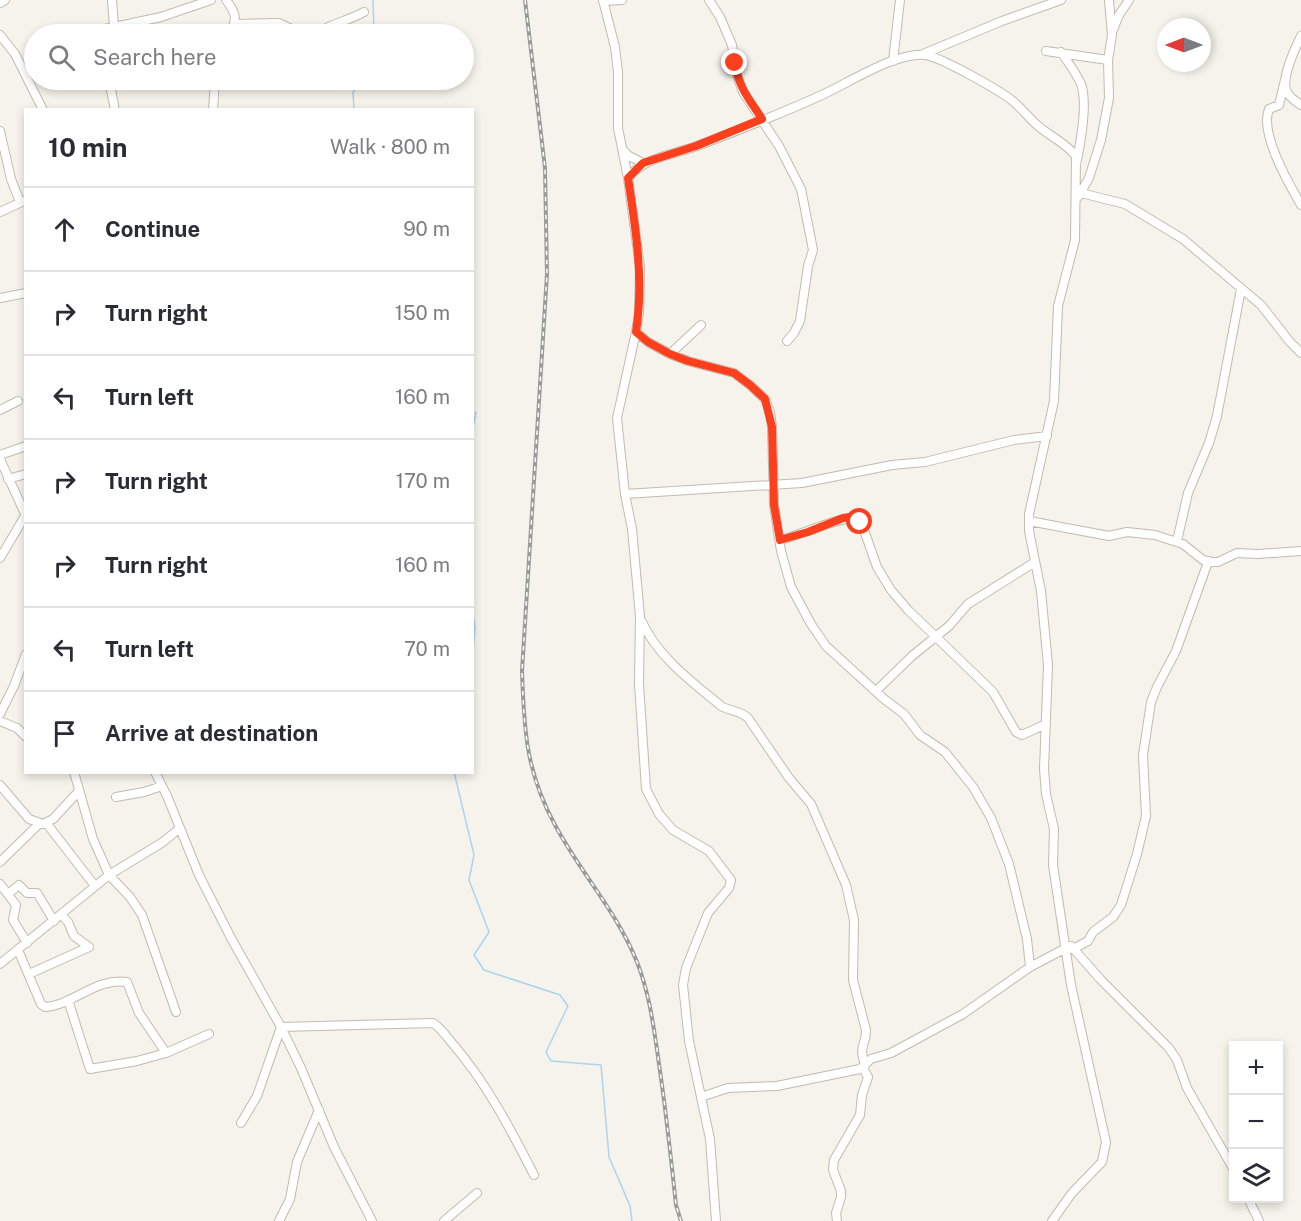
<!DOCTYPE html>
<html lang="en">
<head>
<meta charset="utf-8">
<style>
  body { margin:0; font-family:"Public Sans",sans-serif; background:#f2f2f3; color:#2b2b33 }
  .controls { position:absolute; right:18px; bottom:18px; display:grid; overflow:hidden; border-radius:0px; box-shadow:0 3px 9px #0003 }
  .controls button { width:54px; height:54px; display:grid; place-items:center; padding:0; border:0; border-bottom:2px solid #e1e1e2; background:#fff; color:#2b2b33; font:30px sans-serif }
  .compass { position:absolute; left:1157px; top:18px; width:54px; height:54px; border-radius:50%; background:#fff; box-shadow:0 3px 9px #0003; rotate:270deg }
  .stop { position:absolute; width:18px; height:18px; margin:-14px; border:4px solid #fc3f1d; border-radius:50%; background:#fff }
  .stop.end { background:#fc3f1d; border-color:#fff; box-shadow:0 2px 6px #0008 }
  .list { margin:0; padding:0; list-style:none }
  h2 { display:flex; justify-content:space-between; align-items:center; height:78px; margin:0; padding:0 24px; font-size:26px }
  h2 small { font-size:20px; font-weight:400; color:#7c7c81 }
  .list li { display:grid; grid-template-columns:39px 1fr auto; gap:18px; align-items:center; box-sizing:border-box; height:84px; padding:0 24px; border-top:2px solid #e1e1e2 }
  .list b { display:block; font-size:22px; white-space:nowrap }
  .list em { font-size:20px; font-style:normal; color:#7c7c81 }
  .icon { flex:none; width:33px; height:33px; fill:none; stroke:currentColor; stroke-width:2; stroke-linecap:round; stroke-linejoin:round }
  .map { position:relative; flex:none; width:1301px; height:1221px; overflow:hidden }
  .search { position:absolute; background:#fff; box-shadow:0 3px 9px #0003; left:24px; top:24px; width:450px; height:66px; display:flex; align-items:center; gap:15px; box-sizing:border-box; padding:0 21px; border-radius:33px; color:#7c7c81; font-size:22px }
  .panel { position:absolute; background:#fff; box-shadow:0 3px 9px #0003; left:24px; top:108px; width:450px; height:666px; border-radius:0px }
  .map>svg:first-child { display:block }
</style>
</head>
<body>
<div class="map">
<svg width="1301" height="1221" viewBox="0 0 1301 1221">
  <rect width="100%" height="100%" fill="#f6f3ec"/>
  <g fill="none" stroke-linecap="round" stroke-linejoin="round">
    <!-- stream -->
    <path stroke="#a9d4f2" stroke-width="1.5" d="M373,0L374,34
      M354,110L353,92L365,80
      M472,410L476,413L472,431
      M472,609L475,627L472,662
      M454,772L474,855L469,880L489,932L474,955L484,970L560,995L568,1006L546,1052L551,1061L601,1065L609,1157L630,1206L632,1221"/>
    <defs>
      <path id="minor" d="M226,0C237,14 237,19 230,34
        M603,0L615,47L618,72V128L628,178L640,267L639,313L636,332L617,418L625,494L632,529L640,616L639,684L646,789L659,814L673,830L709,851L731,880L729,888L708,913L686,968L683,985L689,1041L710,1139L716,1221
        M709,0L720,17L732,45L737,75L743,92L779,146L801,189L803,199L813,250L808,266L800,321L794,333L787,341
        M603,1L622,0
        M0,3L5,0
        M236,24L279,23L302,34
        M114,27L161,17L211,0
        M1113,30L1119,15L1129,0
        M98,34L105,29L114,27L112,0
        M199,34L233,30
        M315,34C331,24 347,21 364,12
        M0,35L15,54L43,110
        M1301,36C1295,49 1280,79 1287,92C1290,98 1295,101 1301,105
        M1046,51L1108,60
        M1061,52C1068,62 1076,73 1081,84C1088,103 1081,140 1077,160
        M923,54L1002,21L1061,0
        M893,61L900,0
        M109,80L115,110
        M1285,80L1279,105L1269,109C1259,133 1289,184 1301,205
        M213,110L215,80
        M0,131L11,179L20,202
        M623,150L629,156L643,163
        M628,178C644,157 673,155 697,146C739,130 783,113 824,94C850,82 896,52 925,55C941,57 1001,91 1014,102C1022,109 1029,118 1037,125C1049,136 1065,142 1076,156L1075,240L1058,306L1054,401L1029,514V531L1041,591L1048,665L1044,769L1046,794L1054,829L1053,865L1071,985L1106,1142L1102,1162L1072,1193L1052,1221
        M1081,193L1125,204L1183,239L1261,305L1290,342L1301,353
        M1078,197L1089,178L1101,140L1109,98L1108,60L1112,35L1109,0
        M0,212L26,200
        M0,298L26,293
        M636,332L648,342L670,354L688,361L734,373L750,385L765,399L770,412L772,427L774,505L781,551L791,587L811,624L826,646L884,699L904,714L920,735L945,752L973,787L991,818L1009,864L1027,939L1030,967
        M670,354L701,325
        M0,410L18,401
        M0,455L26,446
        M0,459L26,516
        M8,479L26,474
        M625,494L802,483L892,465L925,462L1014,440L1047,436
        M1029,521L1109,536L1127,532L1155,535L1183,544L1203,560L1212,562H1218L1237,553L1258,554L1301,551
        M780,540C799,536 842,515 856,519L864,530L877,567L891,590L908,610L993,692L1016,732L1022,735L1046,724
        M1177,541L1188,493L1209,443L1217,416L1241,289
        M0,558L25,516
        M642,622C658,657 692,682 721,706C730,711 741,711 748,718L789,778L811,804L846,885L854,920L853,980L866,1030C866,1048 858,1043 865,1065
        M876,691L912,656L949,626L968,604L1035,562
        M0,714L14,686L26,654
        M0,721L17,728L26,737
        M74,772L93,839L109,875L130,897L142,915L176,1012
        M155,772L167,796L199,875L231,938L281,1027L301,1068L334,1147L372,1221
        M0,785L29,819L43,824L53,819L79,791
        M116,797L144,792L162,786
        M47,824L95,886
        M0,862L39,824
        M0,884L16,905L13,920L27,943
        M8,894L19,885L27,893H37L54,921
        M61,914L68,922L74,936L89,947
        M1071,946L1101,980L1169,1048L1177,1060L1187,1088L1234,1170
        M1073,949L1088,941L1093,932L1113,917L1121,905L1137,854L1146,816L1143,755L1151,702L1157,687L1176,651L1208,562
        M18,950L41,1004L45,1007C74,1005 96,977 127,982L139,1013L166,1053
        M0,964L109,875L163,842L180,828
        M29,974L89,947
        M68,1000L90,1069L137,1061L166,1053L209,1034
        M701,1097L728,1088L777,1086L860,1069L871,1059L891,1053L963,1014L1030,967L1066,948
        M241,1123L257,1096L281,1027L433,1023C441,1028 446,1036 452,1043C486,1082 511,1130 534,1175
        M1248,1198L1259,1221
        M279,1221L290,1199L297,1162L319,1110
        M444,1221L477,1193
        M837,1221L836,1213L841,1197V1191L833,1170L834,1160L860,1115L862,1095L868,1077L863,1068"/>
    </defs>
    <!-- minor casing -->
    <use href="#minor" stroke="#c2bbae" stroke-width="10"/>
    <!-- minor -->
    <use href="#minor" stroke="#fff" stroke-width="8"/>
    <defs>
      <path id="rail" d="M525,0L545,168L547,274L522,671C524,730 526,772 555,825C580,872 617,912 637,962C650,995 654,1029 659,1064C666,1111 671,1158 676,1205L681,1221"/>
    </defs>
    <!-- rail casing -->
    <use href="#rail" stroke="#9a9a9a" stroke-width="4"/>
    <!-- rail -->
    <use href="#rail" stroke="#fff" stroke-width="1.5" stroke-dasharray="4.5" stroke-linecap="butt"/>
  </g>
  <g fill="none" stroke-linecap="round" stroke-linejoin="round">
    <!-- route -->
    <path stroke="#fc3f1d" stroke-width="8" d="M735,63C738,87 750,100 762,119L696,146L643,163L628,178C636,230 644,280 636,332L648,342L670,354L688,361L734,373L750,385L765,399L772,427L774,505L780,540L808,532L843,518L850,517L860,522"/>
  </g>
</svg>
<div class="controls">
<button>+</button>
<button>−</button>
<button><svg class="icon" aria-label="layers" viewBox="0 0 24 24"><path d="M12 4l9 5-9 5-9-5zM3 14l9 5 9-5"/></svg></button>
</div>
<svg class="compass" viewBox="-18 -18 36 36"><path d="M0-13l5 13h-10z" fill="#e53935"/><path d="M0 13l5-13h-10z" fill="#7c7c81"/></svg>
<div class="stop" style="left:860px;top:522px"></div>
<div class="stop end" style="left:735px;top:63px"></div>
<div class="search"><svg class="icon" aria-label="search" viewBox="0 0 24 24"><circle cx="10" cy="10" r="6"/><path d="M15 15l6 6"/></svg>Search here</div>
<section class="panel">
<h2>10 min<small>Walk · 800 m</small></h2>
<ul class="list">
<li><svg class="icon" aria-label="ahead" viewBox="0 0 24 24"><path d="M12 20V5M6 11l6-6 6 6"/></svg><div><b>Continue</b></div><em>90 m</em></li>
<li><svg class="icon" aria-label="right" viewBox="0 0 24 24"><path d="M7 20v-9h11M14 6l5 5-5 5"/></svg><div><b>Turn right</b></div><em>150 m</em></li>
<li><svg class="icon" aria-label="left" viewBox="0 0 24 24"><path d="M17 20v-9H6M10 6l-5 5 5 5"/></svg><div><b>Turn left</b></div><em>160 m</em></li>
<li><svg class="icon" aria-label="right" viewBox="0 0 24 24"><path d="M7 20v-9h11M14 6l5 5-5 5"/></svg><div><b>Turn right</b></div><em>170 m</em></li>
<li><svg class="icon" aria-label="right" viewBox="0 0 24 24"><path d="M7 20v-9h11M14 6l5 5-5 5"/></svg><div><b>Turn right</b></div><em>160 m</em></li>
<li><svg class="icon" aria-label="left" viewBox="0 0 24 24"><path d="M17 20v-9H6M10 6l-5 5 5 5"/></svg><div><b>Turn left</b></div><em>70 m</em></li>
<li><svg class="icon" aria-label="arrive" viewBox="0 0 24 24"><path d="M6 21V4h12l-3 4 3 4H6"/></svg><div><b>Arrive at destination</b></div></li>
</ul>
</section>
</div>
</body>
</html>
